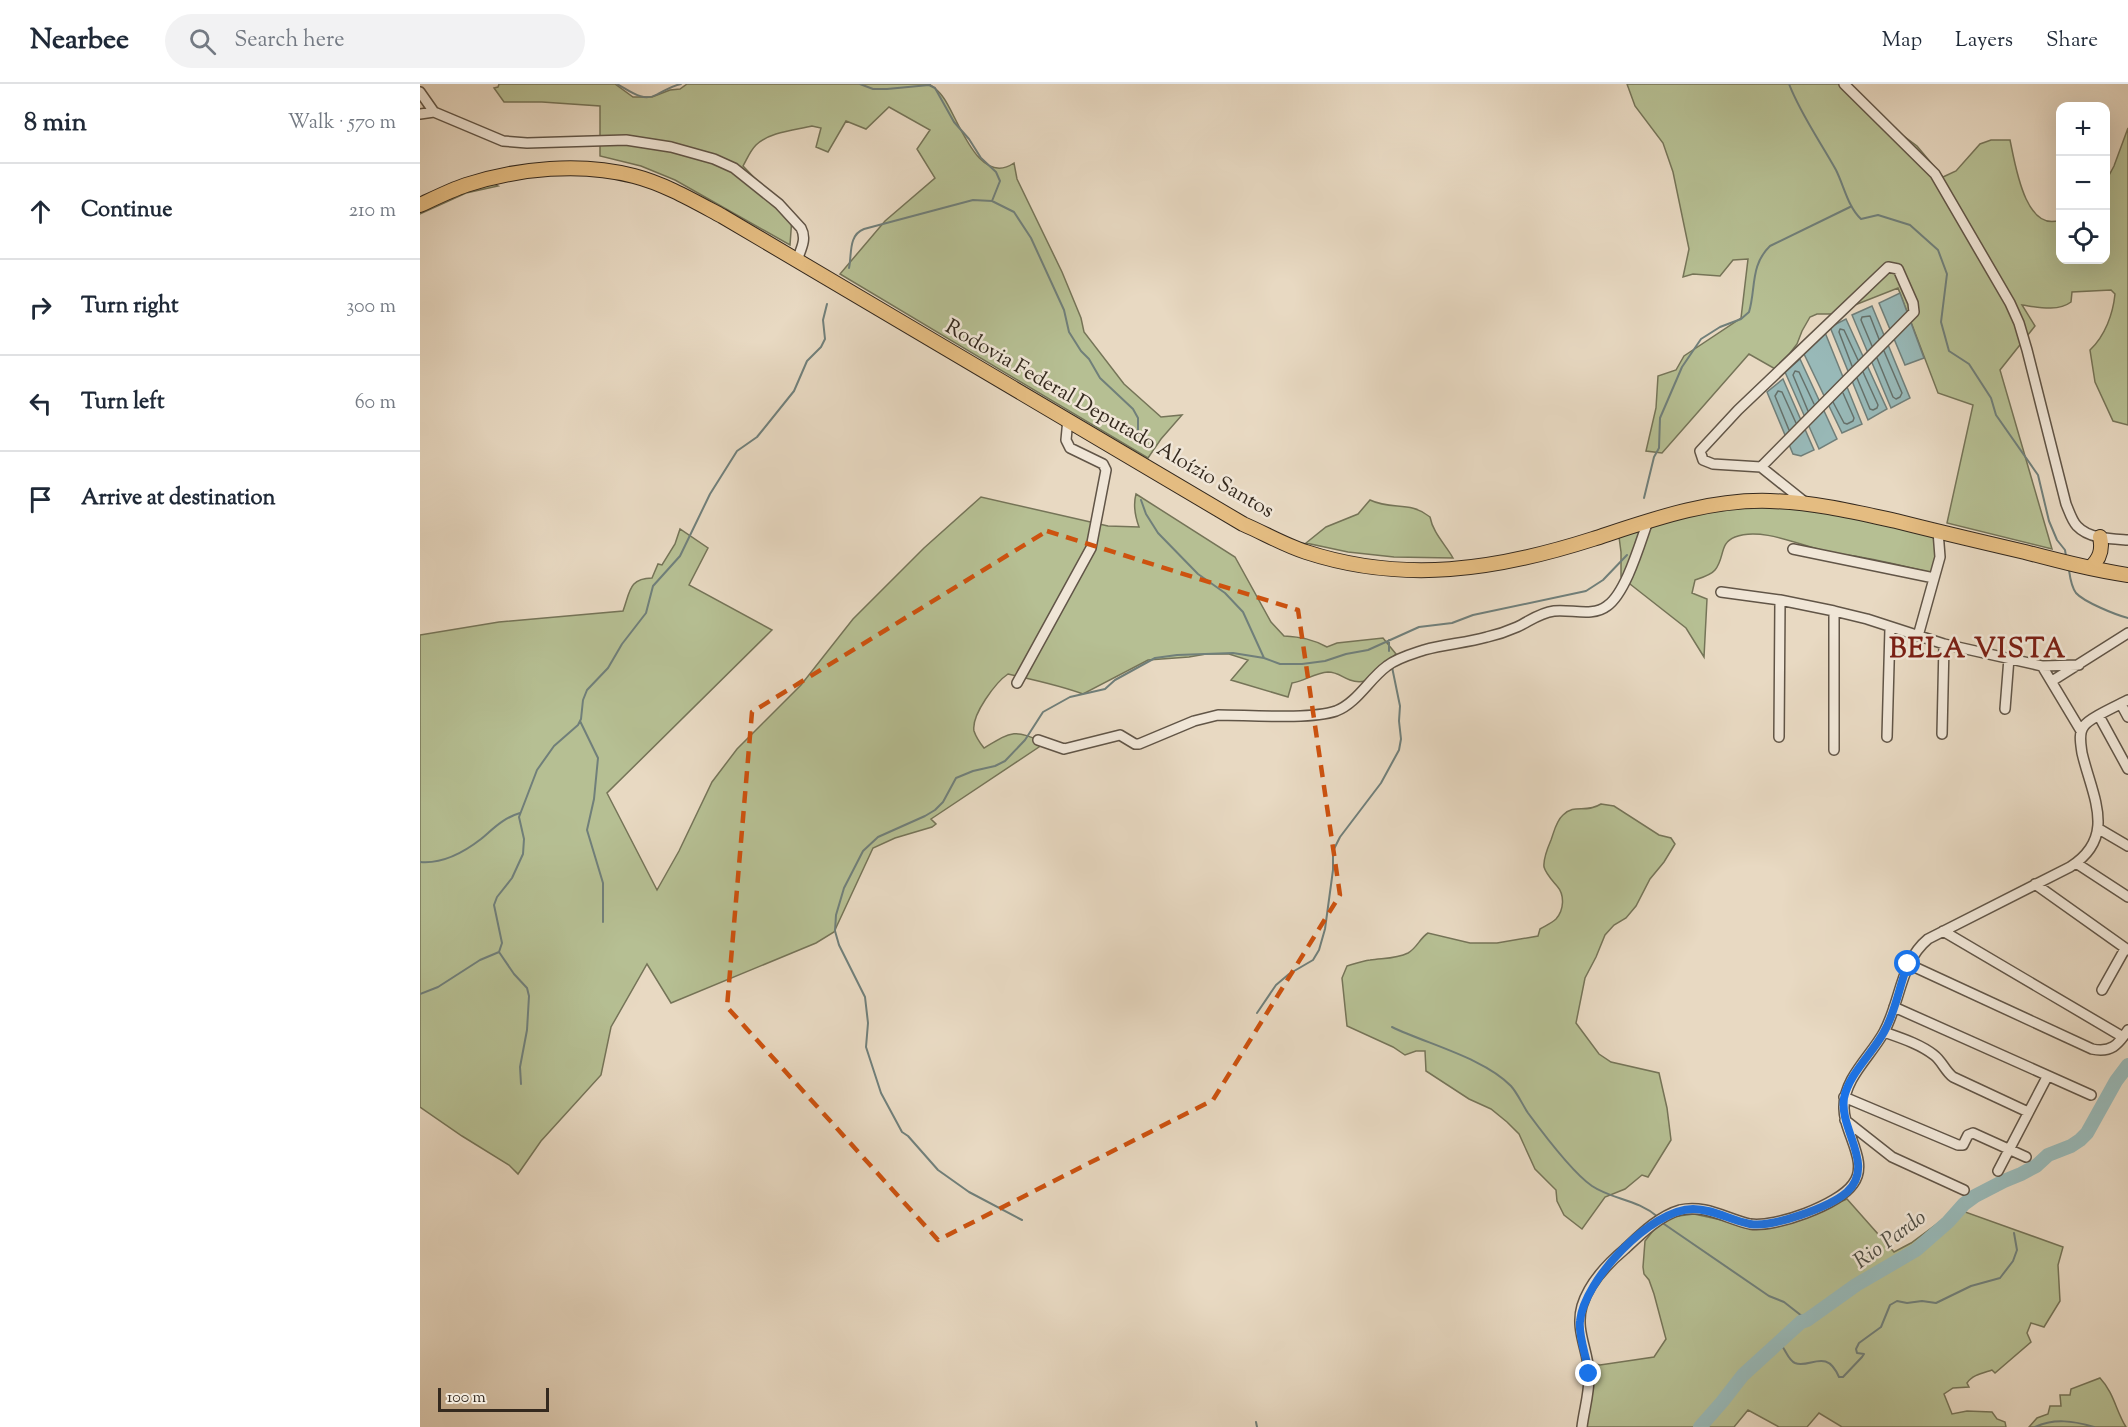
<!DOCTYPE html>
<html lang="en">
<head>
<meta charset="utf-8">
<style>
  body { margin:0; font-family:"Sorts Mill Goudy",serif; background:#f2f2f3; color:#1f2937 }
  .controls { position:absolute; right:18px; top:18px; display:grid; overflow:hidden; border-radius:12px; box-shadow:0 6px 24px #0002 }
  .controls button { width:54px; height:54px; display:grid; place-items:center; padding:0; border:0; border-bottom:2px solid #e0e1e3; background:#fff; color:#1f2937; font:30px sans-serif }
  .scale { position:absolute; left:18px; bottom:15px; width:111px; box-sizing:border-box; padding-left:6px; border:3px solid #34291e; border-top:0; font-size:16px; line-height:21px; white-space:nowrap; color:#34291e; -webkit-text-stroke:4px #f0e6d7; paint-order:stroke }
  .stop { position:absolute; width:18px; height:18px; margin:-14px; border:4px solid #1a73e8; border-radius:50%; background:#fff }
  .stop.end { background:#1a73e8; border-color:#fff; box-shadow:0 2px 6px #0008 }
  .list { margin:0; padding:0; list-style:none }
  h2 { display:flex; justify-content:space-between; align-items:center; height:78px; margin:0; padding:0 24px; font-size:26px }
  h2 small { font-size:20px; font-weight:400; color:#747a83 }
  .list li { display:grid; grid-template-columns:39px 1fr auto; gap:18px; align-items:center; box-sizing:border-box; height:96px; padding:0 24px; border-top:2px solid #e0e1e3 }
  .list b { display:block; font-size:22px; white-space:nowrap }
  .list em { font-size:20px; font-style:normal; color:#747a83 }
  .icon { flex:none; width:33px; height:33px; fill:none; stroke:currentColor; stroke-width:2; stroke-linecap:round; stroke-linejoin:round }
  .map { position:relative; flex:none; width:1708px; height:1343px; overflow:hidden }
  header { display:flex; align-items:center; gap:36px; box-sizing:border-box; height:84px; padding:0 30px; background:#fff; border-bottom:2px solid #e0e1e3 }
  header strong { font-size:28px }
  nav { display:flex; gap:33px; margin-inline-start:auto; font-size:21px }
  .search { width:420px; height:54px; background:#f2f2f3; display:flex; align-items:center; gap:15px; box-sizing:border-box; padding:0 21px; border-radius:33px; color:#747a83; font-size:22px }
  main { display:flex }
  aside { flex:1; background:#fff }
  .map>svg:first-child { display:block }
</style>
</head>
<body>
<header>
<strong>Nearbee</strong>
<div class="search"><svg class="icon" aria-label="search" viewBox="0 0 24 24"><circle cx="10" cy="10" r="6"/><path d="M15 15l6 6"/></svg>Search here</div>
<nav><a>Map</a><a>Layers</a><a>Share</a></nav>
</header>
<main>
<aside>
<h2>8 min<small>Walk · 570 m</small></h2>
<ul class="list">
<li><svg class="icon" aria-label="ahead" viewBox="0 0 24 24"><path d="M12 20V5M6 11l6-6 6 6"/></svg><div><b>Continue</b></div><em>210 m</em></li>
<li><svg class="icon" aria-label="right" viewBox="0 0 24 24"><path d="M7 20v-9h11M14 6l5 5-5 5"/></svg><div><b>Turn right</b></div><em>300 m</em></li>
<li><svg class="icon" aria-label="left" viewBox="0 0 24 24"><path d="M17 20v-9H6M10 6l-5 5 5 5"/></svg><div><b>Turn left</b></div><em>60 m</em></li>
<li><svg class="icon" aria-label="arrive" viewBox="0 0 24 24"><path d="M6 21V4h12l-3 4 3 4H6"/></svg><div><b>Arrive at destination</b></div></li>
</ul>
</aside>
<div class="map">
<svg width="1708" height="1343" viewBox="0 0 1708 1343">
  <rect width="100%" height="100%" fill="#e8d9c2"/>
  <filter id="stains"><feTurbulence type="fractalNoise" baseFrequency=".00333" numOctaves="4"/><feColorMatrix values="0 0 0 0 .2 0 0 0 0 .09 0 0 0 0 .02 0 0 0 .5 -.17"/></filter>
  <radialGradient id="worn" r=".72"><stop offset=".6" stop-color="#630" stop-opacity="0"/><stop offset="1" stop-color="#630" stop-opacity=".3"/></radialGradient>
  <!-- green -->
  <path fill="#b6bf93" stroke="#757458" stroke-width="1.5" d="M79,0H195L213,13H232L250,6L260,5L267,0H509C515,4 519,7 523,13C538,33 558,104 594,79L597,95L642,188L661,234L664,248L704,300L741,333L762,331L741,355L728,374L420,190L465,137L515,94L497,65L510,46L469,23L446,45L426,37L408,68L396,63L401,44L392,42C375,46 349,48 336,61C330,67 327,75 323,82L372,133L370,161L255,96L221,82L180,72V22L122,18H84L74,4L78,3Z
    M1207,0H1427L1445,23L1497,62L1523,93L1536,87L1560,60L1571,56H1590C1595,79 1605,149 1640,136V176H1686V97L1694,82L1708,44V341L1693,337L1675,298L1670,266C1685,252 1693,230 1695,210L1691,206L1652,208L1651,218C1638,228 1617,223 1602,221L1615,242L1580,286L1632,465L1527,439L1553,321L1518,309L1478,204L1412,230H1397L1390,233L1382,247L1377,260L1357,286L1329,270L1242,369L1226,367L1236,324L1238,292L1256,286L1264,272L1321,234L1328,175L1313,176L1300,192L1273,190L1263,193L1269,165L1253,88L1243,59L1215,22Z
    M64,95L78,102L46,109L0,130V119Z
    M716,410L815,473L851,538L864,552C881,553 892,555 907,563L917,559L963,554L976,570C964,583 951,604 930,596C922,593 917,588 908,588C895,589 884,597 872,599L868,613L811,596L828,576L809,570H786L769,573L728,576L663,610C639,601 614,596 588,590C576,598 551,631 554,647C556,653 560,659 564,664C592,647 594,645 625,659L511,735L516,740L512,743L475,754L453,764L414,848L396,859L251,919L227,880L191,943L181,991L121,1057L98,1090L89,1081L42,1052L0,1023V551L79,538L203,527C210,508 209,494 232,494L238,480L242,481L255,460L260,445L288,464L269,501L352,546L187,709L237,806L259,767L292,698L317,665L381,601L433,535L504,464L561,413L688,442L719,443C715,432 713,421 716,410Z
    M950,416C973,427 989,416 1010,433C1013,449 1025,460 1033,474L974,473L928,468L886,459L906,443L938,430Z
    M1332,418L1408,426L1513,451L1517,469L1512,489C1488,483 1464,477 1440,473C1431,471 1422,471 1413,469C1385,464 1343,442 1315,453C1299,459 1305,474 1295,486C1291,491 1281,494 1275,496L1272,509L1287,515L1284,573L1266,544L1201,493V468L1198,445Z
    M1181,720L1194,722L1239,751L1251,754L1255,760L1244,778L1230,795L1216,822L1206,834L1194,841L1185,851L1176,873L1165,894L1156,939L1179,970L1191,978L1239,989L1247,1024L1251,1056L1228,1093L1222,1091L1205,1105L1185,1113L1162,1145L1144,1131L1137,1117L1136,1106L1115,1085L1099,1050L1087,1038L1071,1025L1049,1015L1006,987L1005,967H996L985,971L973,963L927,942L922,894L927,882C934,880 942,877 950,876C963,874 976,875 988,869C997,864 1000,854 1008,849L1050,859H1077L1118,852L1120,845C1125,842 1132,839 1136,835C1144,826 1145,811 1137,802C1132,796 1126,790 1124,783C1123,775 1128,763 1131,756C1134,748 1136,737 1143,731C1155,719 1165,730 1181,720Z
    M1427,1115L1474,1168L1491,1159L1537,1125L1643,1163L1638,1181L1640,1217L1624,1243L1611,1239L1607,1249L1611,1258L1575,1289L1572,1286C1563,1289 1552,1291 1547,1299L1549,1303L1533,1304L1524,1310L1532,1330L1547,1327L1572,1328L1577,1335L1585,1338L1586,1343H1422L1399,1329L1387,1343H1359L1328,1326L1314,1343H1162L1171,1279L1180,1281L1234,1273L1246,1255L1234,1210L1229,1196L1224,1190L1223,1183L1225,1157L1243,1134L1274,1130L1338,1144L1369,1139Z
    M1680,1294C1694,1309 1696,1327 1706,1343H1609L1617,1334L1628,1330L1630,1322H1641L1640,1311H1650L1651,1305Z"/>
  <!-- water -->
  <path fill="#98b9b8" stroke="#707f7a" stroke-width="1.5" d="M1480,209L1504,274L1485,281L1459,219Z
    M1452,222L1490,314L1471,324L1432,231Z
    M1426,235L1467,325L1448,336L1410,243Z
    M1404,246L1442,340L1422,349L1384,270L1394,251Z
    M1380,275L1417,355L1399,365L1365,288Z
    M1363,295L1394,366L1381,372L1373,370L1347,308Z"/>
  <g fill="none" stroke-linecap="round" stroke-linejoin="round">
    <!-- shore -->
    <path stroke="#66716b" stroke-width="1.5" d="M1452,262L1441,236L1442,233L1450,232L1459,255
      M1457,274L1473,313L1476,315L1480,313L1482,309L1464,267
      M1432,282L1419,248L1420,245L1424,246L1438,276
      M1437,294L1450,325L1453,326L1457,324L1458,321L1443,288
      M1413,318L1424,339L1427,340L1433,337L1434,334L1423,309
      M1388,327L1373,291L1375,287L1379,288L1394,320
      M1369,346L1355,312L1358,307L1362,308L1376,339"/>
    <!-- stream -->
    <path stroke="#707f7a" stroke-width="2" d="M197,0C210,7 223,19 238,10C246,6 251,2 261,0
      M440,0L453,5H467L509,1L515,4L534,38L549,55L561,74L576,88L580,97L572,117
      M1369,0C1381,31 1400,57 1416,86C1424,102 1428,123 1441,135L1458,131L1490,141L1518,166L1527,190L1521,238L1529,267L1549,280L1571,314L1576,331L1618,391L1629,437L1637,456L1645,466L1646,472
      M429,184C432,171 428,151 444,145L553,116L572,117L594,128L611,154L644,226L649,248L661,267L669,275L680,294L713,325L718,334V350
      M1224,414L1234,373L1239,364L1240,334L1262,283L1281,255L1300,243L1321,235L1329,228C1336,205 1330,181 1350,162L1430,123
      M721,416L726,430L738,449L778,490L805,509L823,528L844,574
      M1649,486C1650,493 1651,502 1656,509C1664,518 1696,531 1708,534
      M969,556V567
      M160,637L178,674L174,715L167,746L183,799V838
      M0,778C22,780 43,769 61,755C73,745 83,734 100,729
      M0,910L18,903L60,876L79,868
      M837,929L856,901L869,890L893,876L899,866L905,845L913,786V767L920,753L961,699L979,666L981,655L979,637L980,622L972,583
      M972,943C1007,960 1064,974 1091,1002C1098,1010 1102,1020 1108,1029C1122,1048 1153,1089 1172,1102C1193,1116 1217,1115 1238,1133
      M101,1000L100,983L107,946L109,912L107,904L94,890L79,868L82,859L74,821L77,813L92,794L103,770L104,755L99,733L117,686L134,662L158,641L161,635L163,616L167,606L188,584L202,560L226,529L233,502L260,472L290,410L317,367L337,353L374,307L387,277L401,263L405,255L403,236L407,220
      M602,1136L549,1108L518,1086L488,1052L482,1048L461,1009L446,963L448,939L445,913L419,861L415,847L416,831L424,804L443,767L458,753L505,732L515,726L523,718L536,694L553,687L575,682L585,677L605,656L623,628L650,613L685,605L695,596L735,574L757,571L813,569L844,574L860,580H882L905,577L926,570L948,566L999,543L1032,539L1053,531L1166,507L1183,496L1207,471
      M1244,1140L1349,1212L1364,1218L1387,1236
      M1355,1260L1361,1261C1366,1266 1368,1276 1375,1279C1390,1285 1406,1263 1419,1293H1423L1442,1273L1444,1270L1437,1269L1436,1265L1439,1259L1461,1243L1470,1221L1477,1217L1487,1219L1502,1217L1516,1219L1551,1202L1580,1194L1593,1177L1597,1166L1594,1149
      M836,1338L837,1343
      M1615,1343C1634,1334 1654,1337 1674,1343"/>
    <!-- river -->
    <path stroke="#98b9b8" stroke-width="14" d="M1280,1343L1302,1318L1323,1291L1381,1238L1387,1236L1436,1201L1496,1166L1528,1138L1544,1120L1555,1112L1584,1097L1601,1090L1616,1082L1628,1071L1651,1062L1660,1056L1667,1049L1696,997L1708,981"/>
    <defs>
      <path id="minor" d="M1424,0L1515,90L1590,219L1599,239L1607,266L1646,420C1649,427 1652,437 1657,442C1669,455 1692,455 1708,456
        M0,8L14,28L83,57L107,59L206,56L251,63L294,75L314,84L359,120L381,144C387,155 381,165 377,176
        M0,30L14,28
        M1341,383L1494,228L1493,219L1478,185L1468,183L1318,326L1280,367L1283,376L1293,380L1341,383L1386,419
        M1373,465L1514,494
        M1301,508L1360,516L1414,527L1447,535L1524,560L1622,582L1661,647
        M1414,527V666
        M1498,552L1520,473L1518,447
        M1622,582L1659,581
        M1632,597L1708,549
        M597,599L671,464L686,386L683,380L650,364L646,356L648,335
        M1701,620L1708,633
        M1585,625L1589,574
        M1679,632L1708,685
        M1522,650L1524,560
        M1359,653L1360,516
        M1467,653L1470,544
        M618,656L644,665L700,651L715,660H719L774,637L798,631C828,631 889,636 916,627C937,619 949,595 967,582C977,574 992,570 1004,566C1025,560 1046,559 1067,553C1076,551 1088,547 1097,543C1110,537 1119,529 1134,527C1151,525 1173,533 1187,522C1206,509 1220,459 1228,437
        M1679,745L1708,762
        M1656,779L1708,813
        M1615,800L1708,866
        M1523,847L1703,953
        M1488,880L1672,965C1691,969 1698,961 1708,946
        M1682,906L1705,865
        M1474,923L1671,1011
        M1464,948C1481,954 1500,960 1514,971C1522,977 1525,987 1533,993L1608,1028
        M1424,1013L1538,1061H1543L1548,1051L1553,1049L1606,1073
        M1425,1036L1472,1073L1544,1106
        M1578,1087L1627,993
        M1162,1343C1164,1326 1170,1307 1169,1289C1168,1266 1155,1246 1162,1222C1169,1199 1187,1180 1205,1165C1221,1150 1239,1132 1260,1126C1285,1120 1307,1135 1330,1140C1355,1144 1418,1121 1433,1100C1450,1078 1423,1048 1424,1023C1424,994 1451,972 1464,948C1481,917 1480,878 1508,855L1650,783C1698,753 1672,712 1662,669C1661,661 1658,649 1664,642C1669,634 1699,621 1708,616"/>
      <path id="highway" d="M0,121C15,114 31,106 46,101C99,84 161,78 214,92C245,100 274,117 302,132L823,440C844,449 864,461 886,468C984,500 1076,486 1173,455C1231,436 1288,415 1350,417C1393,418 1435,428 1476,437C1519,448 1562,458 1605,468C1639,477 1673,486 1708,491
        M1670,484C1680,475 1683,466 1680,453"/>
    </defs>
    <!-- minor casing -->
    <use href="#minor" stroke="#615547" stroke-width="12"/>
    <!-- highway casing -->
    <use href="#highway" stroke="#34291e" stroke-width="16"/>
    <!-- minor -->
    <use href="#minor" stroke="#f0e6d7" stroke-width="9"/>
    <!-- highway -->
    <use href="#highway" stroke="#e4bc81" stroke-width="14"/>
  </g>
  <g fill="none" stroke-linecap="round" stroke-linejoin="round">
    <!-- route -->
    <path stroke="#1a73e8" stroke-width="8" d="M1169,1290C1167,1274 1158,1252 1160,1237C1164,1196 1231,1125 1273,1125C1293,1125 1310,1136 1330,1140C1352,1144 1410,1123 1427,1108C1456,1081 1419,1046 1424,1014C1429,990 1452,970 1464,948C1476,927 1479,902 1488,880"/>
  </g>
  <!-- marked area -->
  <path fill="none" stroke="#cd520f" stroke-width="4.5" stroke-dasharray="12 8" stroke-linejoin="round" d="M627,447L878,526L920,811L793,1016L518,1156L307,923L332,628Z"/>
  <g text-anchor="middle" stroke-width="5" stroke-linejoin="round" paint-order="stroke">
    <!-- street labels -->
    <g font-size="21" fill="#34291e" stroke="#f0e6d7">
      <text transform="translate(690 334) rotate(30)" y="7">Rodovia Federal Deputado Aloízio Santos</text>
    </g>
    <!-- water labels -->
    <g font-size="22" font-style="italic" fill="#4d4d44" stroke="#f0e6d7">
      <text transform="translate(1469 1154) rotate(-36)" y="8">Rio Pardo</text>
    </g>
    <!-- district labels -->
    <g font-size="27" font-weight="bold" letter-spacing="1.5" fill="#7a1f14" stroke="#f0e6d7">
      <text x="1558" y="573">BELA VISTA</text>
    </g>
  </g>
  <rect width="100%" height="100%" filter="url(#stains)"/>
  <rect width="100%" height="100%" fill="url(#worn)"/>
</svg>
<div class="controls">
<button>+</button>
<button>−</button>
<button><svg class="icon" aria-label="locate" viewBox="0 0 24 24"><circle cx="12" cy="12" r="6"/><path d="M12 2v4M12 18v4M2 12h4M18 12h4"/></svg></button>
</div>
<div class="scale">100 m</div>
<div class="stop" style="left:1488px;top:880px"></div>
<div class="stop end" style="left:1169px;top:1290px"></div>
</div>
</main>
</body>
</html>
